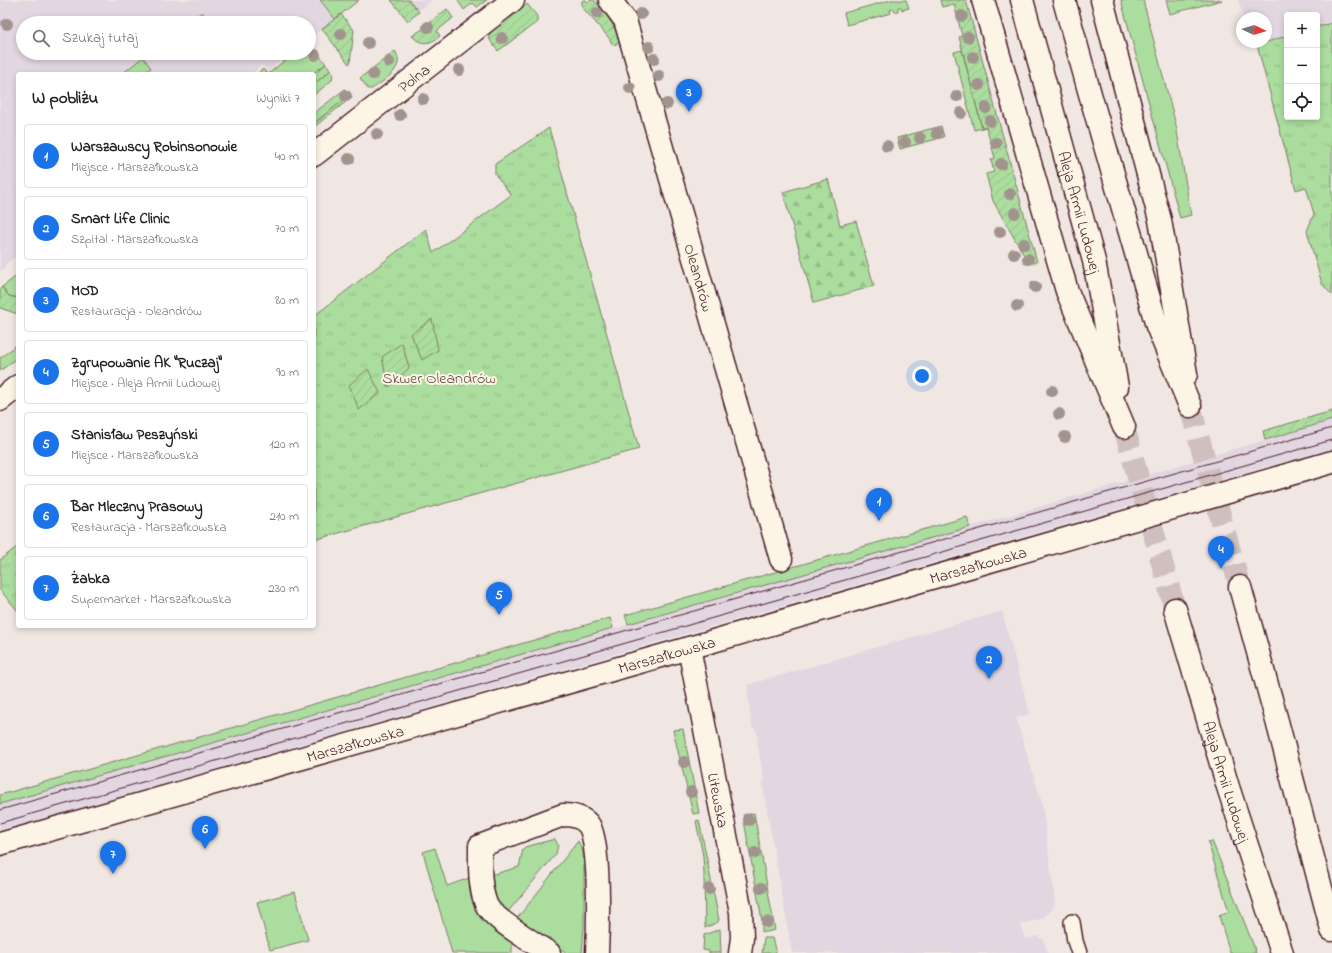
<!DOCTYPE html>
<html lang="pl">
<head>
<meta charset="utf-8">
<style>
  body { margin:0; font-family:"Indie Flower",sans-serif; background:#f2f2f2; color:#202124 }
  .controls { position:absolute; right:12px; top:12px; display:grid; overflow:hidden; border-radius:4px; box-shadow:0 2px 6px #0003 }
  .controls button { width:36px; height:36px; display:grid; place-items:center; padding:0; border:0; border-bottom:1px solid #e0e0e0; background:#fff; color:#202124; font:20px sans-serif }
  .compass { position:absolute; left:1236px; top:12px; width:36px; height:36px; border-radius:50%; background:#fff; box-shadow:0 2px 6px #0003; rotate:94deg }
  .you { position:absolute; left:922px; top:376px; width:14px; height:14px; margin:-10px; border:3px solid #fff; border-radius:50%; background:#1a73e8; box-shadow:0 0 0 6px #1a73e833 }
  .badge { display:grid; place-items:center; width:26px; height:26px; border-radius:50%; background:#1a73e8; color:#fff; font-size:13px; font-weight:700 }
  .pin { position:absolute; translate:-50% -33px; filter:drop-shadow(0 1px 2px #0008) }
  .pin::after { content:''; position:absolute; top:21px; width:14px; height:12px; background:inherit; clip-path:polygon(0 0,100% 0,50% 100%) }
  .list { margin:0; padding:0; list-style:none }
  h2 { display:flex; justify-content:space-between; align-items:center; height:52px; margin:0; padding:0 16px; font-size:17px }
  h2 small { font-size:13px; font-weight:400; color:#757577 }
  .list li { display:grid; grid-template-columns:26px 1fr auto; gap:12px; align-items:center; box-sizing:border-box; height:64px; margin:0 8px 8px; padding:0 8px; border:1px solid #e0e0e0; border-radius:4px }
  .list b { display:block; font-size:15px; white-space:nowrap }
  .list p { margin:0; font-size:13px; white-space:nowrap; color:#757577 }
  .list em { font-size:13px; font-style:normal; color:#757577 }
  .icon { flex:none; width:22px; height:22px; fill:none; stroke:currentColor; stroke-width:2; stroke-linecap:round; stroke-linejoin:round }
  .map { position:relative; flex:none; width:1332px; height:953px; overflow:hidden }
  .search { position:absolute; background:#fff; box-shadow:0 2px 6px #0003; left:16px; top:16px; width:300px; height:44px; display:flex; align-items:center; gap:10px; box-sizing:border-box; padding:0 14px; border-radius:22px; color:#757577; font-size:15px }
  .panel { position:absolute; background:#fff; box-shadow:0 2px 6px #0003; left:16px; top:72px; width:300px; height:556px; border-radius:4px }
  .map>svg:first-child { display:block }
</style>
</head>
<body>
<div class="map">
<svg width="1332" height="953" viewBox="0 0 1332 953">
  <defs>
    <pattern id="forest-firs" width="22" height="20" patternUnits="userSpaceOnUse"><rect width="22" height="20" fill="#abdd9e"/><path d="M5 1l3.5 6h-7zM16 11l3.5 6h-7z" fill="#95bd88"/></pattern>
    <pattern id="park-tufts" width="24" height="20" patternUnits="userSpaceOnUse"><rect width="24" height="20" fill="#abdd9e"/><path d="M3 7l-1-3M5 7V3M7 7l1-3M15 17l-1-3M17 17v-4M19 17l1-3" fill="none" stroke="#95bd88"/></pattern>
    <pattern id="garden-furrows" width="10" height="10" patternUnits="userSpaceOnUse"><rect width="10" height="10" fill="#abdd9e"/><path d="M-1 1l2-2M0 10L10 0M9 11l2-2" fill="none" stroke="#95bd88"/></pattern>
  </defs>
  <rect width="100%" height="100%" fill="#f0e7e3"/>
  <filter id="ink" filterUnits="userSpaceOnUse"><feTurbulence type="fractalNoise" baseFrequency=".025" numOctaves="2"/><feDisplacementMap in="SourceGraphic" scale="8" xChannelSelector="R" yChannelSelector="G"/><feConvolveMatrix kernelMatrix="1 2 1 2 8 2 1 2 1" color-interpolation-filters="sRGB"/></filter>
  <g filter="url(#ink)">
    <!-- built -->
    <path fill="#e2d6e1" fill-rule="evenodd" d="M0,0H320L335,19L309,39V23H23V53H290L268,71L262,65L251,74H18V262L14,257L4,266L5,267L0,271Z
      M409,0H432L418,11Z
      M1238,0H1332V295L1322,284L1307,231L1314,214L1306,187L1296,190L1255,42H1266V18H1244ZM1287,15H1317V117H1287Z
      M1332,420V448L0,831V804L970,527Z
      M1002,611L1030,714L1016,718L1042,803L1055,901L1054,906L1049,913L1041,919L1021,924L1025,939L1037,936L1043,939L1048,953H792L762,782H764L757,741L758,738L757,732L755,730V728H752L747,685Z"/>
    <!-- grass -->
    <path fill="#abdd9e" stroke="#7a7e64" d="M320,0H359L335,19Z
      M459,0H487L477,7L473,3L464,10L458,1Z
      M891,0H906L909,8L902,10L901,7H898V11L895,12L894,9L890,10L891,13L847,25L844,13Z
      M1121,0H1143L1176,125L1191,215L1180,218Z
      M1166,0H1222L1170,14Z
      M202,12L210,22L187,23Z
      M309,42L326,64L312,74H257L263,69L268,74L284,61L285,62L293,54L309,53Z
      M962,50L982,128L974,130L954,52Z
      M395,51C407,68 383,81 372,89H368L360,78Z
      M143,57L151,68L143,74H122Z
      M331,70L333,73L332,80L314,95V84Z
      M345,89L351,95L314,123V113Z
      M941,126L944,137L900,149L897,138Z
      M18,275V298L9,296L2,287Z
      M18,344V357L0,371V358Z
      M967,517L970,527L628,624L625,615Z
      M610,618L613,628L0,804V795Z
      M683,729L699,813L693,814L673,730Z
      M754,813L775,930L767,932H762V921L743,815Z
      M699,820L719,920L718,922L705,928L704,875L703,856L696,821Z
      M555,839L558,845L556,854L507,913L491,892V875L519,867L523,849L525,847Z
      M578,841L583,852L584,867V926L582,953H567L516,920Z
      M1212,841L1253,944L1256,953H1230L1219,916L1229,912L1208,842Z
      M435,848L447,886L472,877L512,941V953H452L423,852Z
      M295,892L308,940L270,950L257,902Z
      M720,929L721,953H709V951L703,950L704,935Z
      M764,938H772L776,953H762Z"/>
    <!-- forest -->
    <path fill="url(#forest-firs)" stroke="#7a7e64" d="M828,179L840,225L856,221L874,286L814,303L783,192Z"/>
    <!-- park -->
    <path fill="url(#park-tufts)" stroke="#7a7e64" d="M1332,23V295L1322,284L1307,231L1314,214L1306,187L1296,190L1257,45L1287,36V117H1317V27Z
      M549,128L639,449L314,540V316L426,229L433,253L511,195L495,174V164Z
      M18,546V611L0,590V560Z"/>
    <!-- garden -->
    <path fill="url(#garden-furrows)" stroke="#7a7e64" d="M391,0H409L419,12L408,21Z
      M583,0H586L588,2L591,0H594C608,16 613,22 620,43L613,45L609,38L582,7V1Z
      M940,0H966L1037,262L1029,264L993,201L986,174L994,172L991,160L995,158L986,127L982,128L959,37L962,36L954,4L942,7Z
      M527,4L537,16V22L498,51C494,45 487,40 490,33Z
      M447,9L453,18L437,31L440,36C431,44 421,46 412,36L424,28L426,30L431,29V26L429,23Z
      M341,14L354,30L350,63L349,64L322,29Z
      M326,64L331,70L314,84V74H312Z
      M351,95L352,97L314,127V123Z
      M2,287L9,296L18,298V314L0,308V289Z
      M432,319L438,350L422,360L411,334Z
      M402,343L409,368L388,387L382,357Z
      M368,369L380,393L359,410L349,385Z
      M1332,411V420L1265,440L1263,431Z"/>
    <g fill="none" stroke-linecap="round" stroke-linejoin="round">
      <!-- primary-tunnel -->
      <path stroke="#cfbfbe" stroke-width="22" stroke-dasharray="22 11" stroke-linecap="butt" d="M1190,406L1240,587
        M1124,427L1175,609"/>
      <defs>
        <path id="lane" d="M1072,922L1075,941L1079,953"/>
        <g id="street">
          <path id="s1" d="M610,0L625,20L781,559"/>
          <path id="s2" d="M314,155L513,0"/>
          <path d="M0,400L18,386"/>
          <path id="s3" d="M689,648L741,912L742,938L740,953"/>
          <path d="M549,953C536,944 491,918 486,904C479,886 480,865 480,846L563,815C573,815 582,817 588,824C601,839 598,931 597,953"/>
        </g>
        <g id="secondary">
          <path id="s4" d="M0,844L689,648L1332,462"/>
        </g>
        <g id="primary">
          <path d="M983,0L1067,291L1124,427"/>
          <path id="s5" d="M1022,0L1094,261L1117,387"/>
          <path d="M1064,0L1090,94L1157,326L1190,406"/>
          <path d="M1102,0L1160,220L1176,313L1186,374"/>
          <path d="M1240,587L1277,721L1332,930"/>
          <path id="s6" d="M1175,609L1228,787L1282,953"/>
        </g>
      </defs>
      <!-- lane casing -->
      <use href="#lane" stroke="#4a1f2b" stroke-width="18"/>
      <!-- street casing -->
      <use href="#street" stroke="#4a1f2b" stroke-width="25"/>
      <!-- secondary casing -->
      <use href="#secondary" stroke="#4a1f2b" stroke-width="25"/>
      <!-- primary casing -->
      <use href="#primary" stroke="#4a1f2b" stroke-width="25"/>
      <!-- lane -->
      <use href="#lane" stroke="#fcf5e5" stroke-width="15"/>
      <!-- street -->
      <use href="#street" stroke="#fcf5e5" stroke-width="22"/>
      <!-- secondary -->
      <use href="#secondary" stroke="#fcf5e5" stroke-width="22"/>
      <!-- primary -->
      <use href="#primary" stroke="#fcf5e5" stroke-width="22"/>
      <!-- tram -->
      <path stroke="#4a1f2b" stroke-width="1" d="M0,810L1332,428
        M0,823L1332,440"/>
    </g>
    <!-- trees -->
    <g fill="#a2938e">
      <circle cx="597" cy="13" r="6"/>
      <circle cx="641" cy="14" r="6"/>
      <circle cx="962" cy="16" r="6"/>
      <circle cx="7" cy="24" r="6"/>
      <circle cx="428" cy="27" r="6"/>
      <circle cx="341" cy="34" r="6"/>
      <circle cx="968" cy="37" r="6"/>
      <circle cx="502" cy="38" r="6"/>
      <circle cx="368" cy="43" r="6"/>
      <circle cx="649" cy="47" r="6"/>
      <circle cx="315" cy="55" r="6"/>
      <circle cx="973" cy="57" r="6"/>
      <circle cx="654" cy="59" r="6"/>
      <circle cx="389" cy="62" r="6"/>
      <circle cx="459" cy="70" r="6"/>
      <circle cx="373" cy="74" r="6"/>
      <circle cx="659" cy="76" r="6"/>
      <circle cx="979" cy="85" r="6"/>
      <circle cx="630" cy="88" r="6"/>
      <circle cx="346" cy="96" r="6"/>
      <circle cx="957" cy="96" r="6"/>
      <circle cx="423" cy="99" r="6"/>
      <circle cx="667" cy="104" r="6"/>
      <circle cx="986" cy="108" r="6"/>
      <circle cx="961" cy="113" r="6"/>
      <circle cx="400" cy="115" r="6"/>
      <circle cx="990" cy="121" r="6"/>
      <circle cx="937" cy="133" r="6"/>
      <circle cx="377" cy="134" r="6"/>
      <circle cx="920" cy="138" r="6"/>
      <circle cx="905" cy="142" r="6"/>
      <circle cx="996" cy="143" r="6"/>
      <circle cx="887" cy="146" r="6"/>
      <circle cx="349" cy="159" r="6"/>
      <circle cx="1001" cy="164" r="6"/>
      <circle cx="1010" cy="194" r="6"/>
      <circle cx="1015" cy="213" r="6"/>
      <circle cx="1000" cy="232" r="6"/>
      <circle cx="1024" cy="244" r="6"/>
      <circle cx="1014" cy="254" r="6"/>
      <circle cx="1028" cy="259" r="6"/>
      <circle cx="1035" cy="287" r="6"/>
      <circle cx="1017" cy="306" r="6"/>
      <circle cx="1052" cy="391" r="6"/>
      <circle cx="1059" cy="414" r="6"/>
      <circle cx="1065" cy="437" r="6"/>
      <circle cx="684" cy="762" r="6"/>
      <circle cx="691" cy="792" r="6"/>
      <circle cx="749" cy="820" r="6"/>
      <circle cx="755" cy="853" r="6"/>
      <circle cx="761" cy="888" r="6"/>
      <circle cx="709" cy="889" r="6"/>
      <circle cx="767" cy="922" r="6"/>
    </g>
  </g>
  <g text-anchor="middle" stroke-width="4" stroke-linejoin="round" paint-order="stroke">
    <!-- street labels -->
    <g font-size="16" fill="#4a1f2b" stroke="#fcf5e5">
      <text dy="6" stroke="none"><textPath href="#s2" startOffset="126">Polna</textPath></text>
      <text dy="6" stroke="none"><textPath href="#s5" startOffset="220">Aleja Armii Ludowej</textPath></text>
      <text dy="6" stroke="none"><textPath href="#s1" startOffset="293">Oleandrów</textPath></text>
      <text dy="6" stroke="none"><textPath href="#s4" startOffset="1017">Marszałkowska</textPath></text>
      <text dy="6" stroke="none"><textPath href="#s4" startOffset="693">Marszałkowska</textPath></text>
      <text dy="6" stroke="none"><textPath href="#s4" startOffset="369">Marszałkowska</textPath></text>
      <text dy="6" stroke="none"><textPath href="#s6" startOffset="180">Aleja Armii Ludowej</textPath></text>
      <text dy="6" stroke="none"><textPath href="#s3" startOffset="155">Litewska</textPath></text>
    </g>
    <!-- park labels -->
    <g font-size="16" fill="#624e48" stroke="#fcf5e5">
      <text x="439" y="383">Skwer Oleandrów</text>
    </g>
  </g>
</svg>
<div class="controls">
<button>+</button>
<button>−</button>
<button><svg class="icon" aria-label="locate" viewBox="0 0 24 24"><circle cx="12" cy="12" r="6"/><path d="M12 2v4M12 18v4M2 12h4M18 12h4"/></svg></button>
</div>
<svg class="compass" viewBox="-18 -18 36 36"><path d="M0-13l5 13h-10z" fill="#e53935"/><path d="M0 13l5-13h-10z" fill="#757577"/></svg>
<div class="you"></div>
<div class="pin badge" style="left:879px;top:521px">1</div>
<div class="pin badge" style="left:989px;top:679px">2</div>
<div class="pin badge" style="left:689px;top:112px">3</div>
<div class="pin badge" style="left:1221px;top:569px">4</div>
<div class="pin badge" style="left:499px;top:615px">5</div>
<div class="pin badge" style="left:205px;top:849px">6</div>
<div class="pin badge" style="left:113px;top:874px">7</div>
<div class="search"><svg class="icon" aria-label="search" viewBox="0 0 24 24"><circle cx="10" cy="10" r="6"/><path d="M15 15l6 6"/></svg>Szukaj tutaj</div>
<section class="panel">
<h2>W pobliżu<small>Wyniki: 7</small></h2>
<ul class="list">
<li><span class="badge">1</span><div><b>Warszawscy Robinsonowie</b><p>Miejsce · Marszałkowska</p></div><em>40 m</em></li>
<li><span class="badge">2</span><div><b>Smart Life Clinic</b><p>Szpital · Marszałkowska</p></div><em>70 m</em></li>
<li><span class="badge">3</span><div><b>MOD</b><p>Restauracja · Oleandrów</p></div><em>80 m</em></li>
<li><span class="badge">4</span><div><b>Zgrupowanie AK &quot;Ruczaj&quot;</b><p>Miejsce · Aleja Armii Ludowej</p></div><em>90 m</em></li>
<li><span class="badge">5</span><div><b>Stanisław Peszyński</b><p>Miejsce · Marszałkowska</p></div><em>120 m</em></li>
<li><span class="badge">6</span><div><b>Bar Mleczny Prasowy</b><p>Restauracja · Marszałkowska</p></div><em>210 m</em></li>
<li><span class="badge">7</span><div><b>Żabka</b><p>Supermarket · Marszałkowska</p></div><em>230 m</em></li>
</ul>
</section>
</div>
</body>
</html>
